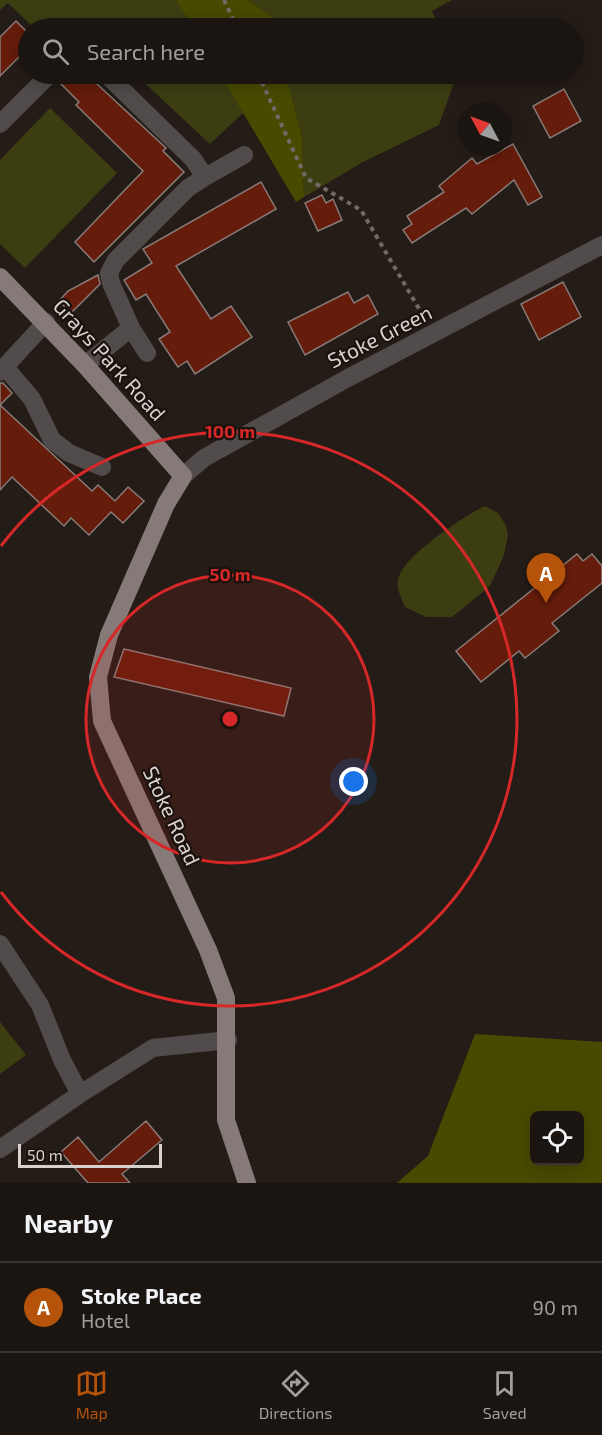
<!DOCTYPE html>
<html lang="en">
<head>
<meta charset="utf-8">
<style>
  body { margin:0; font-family:"Exo 2",sans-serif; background:#241e1a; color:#f1f3f6 }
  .controls { position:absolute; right:18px; bottom:18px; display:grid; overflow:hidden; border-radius:9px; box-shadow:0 3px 15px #0003 }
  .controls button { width:54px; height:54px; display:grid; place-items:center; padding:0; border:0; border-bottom:2px solid #393431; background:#1b1511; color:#f1f3f6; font:30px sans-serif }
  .compass { position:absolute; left:458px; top:102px; width:54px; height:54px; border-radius:50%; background:#1b1511; box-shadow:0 3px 15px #0003; rotate:311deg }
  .scale { position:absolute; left:18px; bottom:15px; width:144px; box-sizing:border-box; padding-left:6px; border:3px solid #d8d2cf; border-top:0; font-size:16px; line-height:21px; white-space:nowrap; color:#d8d2cf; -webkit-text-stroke:4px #1b120e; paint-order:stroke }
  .you { position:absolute; left:354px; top:782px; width:21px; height:21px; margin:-15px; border:4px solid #fff; border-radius:50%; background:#1a73e8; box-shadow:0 0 0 9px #1a73e833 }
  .badge { display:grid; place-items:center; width:39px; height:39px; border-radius:50%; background:#b45309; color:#fff; font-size:20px; font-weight:700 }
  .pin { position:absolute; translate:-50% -50px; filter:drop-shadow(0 2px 3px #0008) }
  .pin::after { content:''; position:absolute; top:32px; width:21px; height:18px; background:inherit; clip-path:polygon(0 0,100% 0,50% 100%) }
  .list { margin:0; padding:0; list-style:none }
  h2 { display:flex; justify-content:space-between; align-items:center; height:78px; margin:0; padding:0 24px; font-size:26px }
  h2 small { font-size:20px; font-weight:400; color:#a09f9f }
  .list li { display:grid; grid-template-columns:39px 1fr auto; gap:18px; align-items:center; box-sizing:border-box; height:90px; padding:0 24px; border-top:2px solid #393431 }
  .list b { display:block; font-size:22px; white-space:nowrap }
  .list p { margin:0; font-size:20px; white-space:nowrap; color:#a09f9f }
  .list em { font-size:20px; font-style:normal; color:#a09f9f }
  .icon { flex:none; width:33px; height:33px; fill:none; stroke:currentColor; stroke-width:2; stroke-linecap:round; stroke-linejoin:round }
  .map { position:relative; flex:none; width:602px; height:1183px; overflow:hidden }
  .search { position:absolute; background:#1b1511; box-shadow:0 3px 15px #0003; left:18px; right:18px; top:18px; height:66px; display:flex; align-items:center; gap:15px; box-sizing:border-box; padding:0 21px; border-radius:33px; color:#a09f9f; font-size:22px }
  .sheet { height:168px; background:#1b1511 }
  nav { display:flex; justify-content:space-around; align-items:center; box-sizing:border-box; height:84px; border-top:2px solid #393431; background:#1b1511; font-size:16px; color:#a09f9f }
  nav a { display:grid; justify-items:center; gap:3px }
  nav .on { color:#b45309 }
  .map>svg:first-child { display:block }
</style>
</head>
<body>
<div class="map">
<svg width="602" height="1183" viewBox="0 0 602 1183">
  <rect width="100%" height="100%" fill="#241c17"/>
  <!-- green -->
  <path fill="#3c3e12" d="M0,0H176L193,28H34L8,3L0,10Z
    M248,0H452L432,11L439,28H275L272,16Z
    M135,74H221L244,112L210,144Z
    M286,74H457L439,125L363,162L304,197L302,136Z
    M50,108L117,173L25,268L0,244V160Z
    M485,506L498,513L506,526L508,535L504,555L490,586L452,617H426L405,607C401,598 395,586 399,576C407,554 464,516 485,506Z
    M0,1022L26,1055L0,1074Z"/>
  <!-- forest -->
  <path fill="#484a00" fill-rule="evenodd" d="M176,0H248L272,16L275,28H193Z
    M220,74H286L302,136L304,197L296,202Z
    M475,1034L602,1042V1183H397L428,1156ZM534,1116H580V1160H534Z"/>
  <!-- building -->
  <path fill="#661c0b" stroke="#887b78" stroke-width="1.5" d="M16,21L28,33V48L0,76V37Z
    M67,74H83L97,84L166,148L163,151L184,172L94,262L75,242L143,171L76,105L79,102L59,82Z
    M564,89L581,121L550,138L533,106Z
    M513,144L542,197L528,205L514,180L472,214L466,208L412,243L403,230L412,224L407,216L444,192L439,186L472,158L477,164Z
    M261,182L276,209L176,266L211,319L231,306L252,337L195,374L187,361L178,367L159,339L170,332L146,294L136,300L124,280L152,263L143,249Z
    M322,195L326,203L333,199L342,220L318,231L305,203Z
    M98,275L100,284L71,313L59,301L68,291Z
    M563,282L581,317L539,340L521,304Z
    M348,292L354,303L368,295L378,314L305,355L288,322Z
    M0,383H3L12,393L0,405L92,491L98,485L115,501L128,487L144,501L123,523L111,512L89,535L71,518L64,526L12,477L0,490Z
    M577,554L583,561L592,554L602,566V583L552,623L559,631L525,658L519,651L481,682L456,651Z
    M124,649L291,688L284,716L114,677Z
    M146,1121L162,1140L122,1174L130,1183H88L61,1152L78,1137L99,1162Z"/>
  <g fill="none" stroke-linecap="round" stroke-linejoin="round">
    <!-- path -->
    <path stroke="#706965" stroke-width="4" stroke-dasharray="4.5 4.5" stroke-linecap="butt" d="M224,0L237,28
      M258,74L306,178L361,210L425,319"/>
    <!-- minor -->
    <path stroke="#514c4b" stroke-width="18" d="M0,124L50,74
      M205,177L244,155
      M131,328L147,353
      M85,365L131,328L111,283L109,273L116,260L188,188L205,177L193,159L106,74
      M5,367L32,399L52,440L69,453L102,467
      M0,372L46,322
      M183,476L204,458L348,378L602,245
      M0,944L40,1005L62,1060L80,1094
      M0,1149L80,1094L153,1048L228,1040"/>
    <!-- major -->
    <path stroke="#857a78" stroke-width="18" d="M0,277L85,365L183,476L166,504L109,635L98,677L102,721L208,950L226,998V1120L247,1183"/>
  </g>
  <!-- distance rings -->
  <circle cx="230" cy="719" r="144" fill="#d62828" fill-opacity=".12"/>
  <g fill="none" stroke="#d62828" stroke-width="3">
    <circle cx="230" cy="719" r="144"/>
    <path d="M1 546A287 287 0 1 1 1 892"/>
  </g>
  <g text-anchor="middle" stroke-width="4.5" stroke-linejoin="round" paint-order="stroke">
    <!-- street labels -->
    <g font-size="21" fill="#d8d2cf" stroke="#1b120e">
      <text transform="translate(380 337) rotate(-27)" y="7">Stoke Green</text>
      <text transform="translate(109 360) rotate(48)" y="7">Grays Park Road</text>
      <text transform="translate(171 816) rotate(65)" y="7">Stoke Road</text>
    </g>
  </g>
  <circle cx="230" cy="719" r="9" fill="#d62828" stroke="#1b120e" stroke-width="3"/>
  <g font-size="18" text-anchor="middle" font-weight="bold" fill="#d62828" stroke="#1b120e" stroke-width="4.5" stroke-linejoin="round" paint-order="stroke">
    <text x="230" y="438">100 m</text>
    <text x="230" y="581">50 m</text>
  </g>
</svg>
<div class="controls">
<button><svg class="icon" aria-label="locate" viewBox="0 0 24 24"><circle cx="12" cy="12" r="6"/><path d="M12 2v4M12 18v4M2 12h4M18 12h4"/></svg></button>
</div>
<svg class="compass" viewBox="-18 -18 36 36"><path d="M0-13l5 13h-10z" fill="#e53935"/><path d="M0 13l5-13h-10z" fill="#a09f9f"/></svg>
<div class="scale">50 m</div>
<div class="you"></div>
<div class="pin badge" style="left:546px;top:603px">A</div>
<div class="search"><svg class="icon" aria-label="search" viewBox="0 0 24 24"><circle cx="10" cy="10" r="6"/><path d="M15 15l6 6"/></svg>Search here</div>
</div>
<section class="sheet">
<h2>Nearby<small></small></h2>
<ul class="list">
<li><span class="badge">A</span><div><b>Stoke Place</b><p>Hotel</p></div><em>90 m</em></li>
</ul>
</section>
<nav>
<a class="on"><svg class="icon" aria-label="map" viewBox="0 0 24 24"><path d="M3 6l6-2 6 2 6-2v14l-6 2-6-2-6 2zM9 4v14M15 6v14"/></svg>Map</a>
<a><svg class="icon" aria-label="directions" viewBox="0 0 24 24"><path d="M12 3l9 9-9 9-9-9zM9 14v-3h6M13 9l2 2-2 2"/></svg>Directions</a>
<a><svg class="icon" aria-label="saved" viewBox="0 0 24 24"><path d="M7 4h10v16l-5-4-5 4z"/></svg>Saved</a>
</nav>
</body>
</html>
